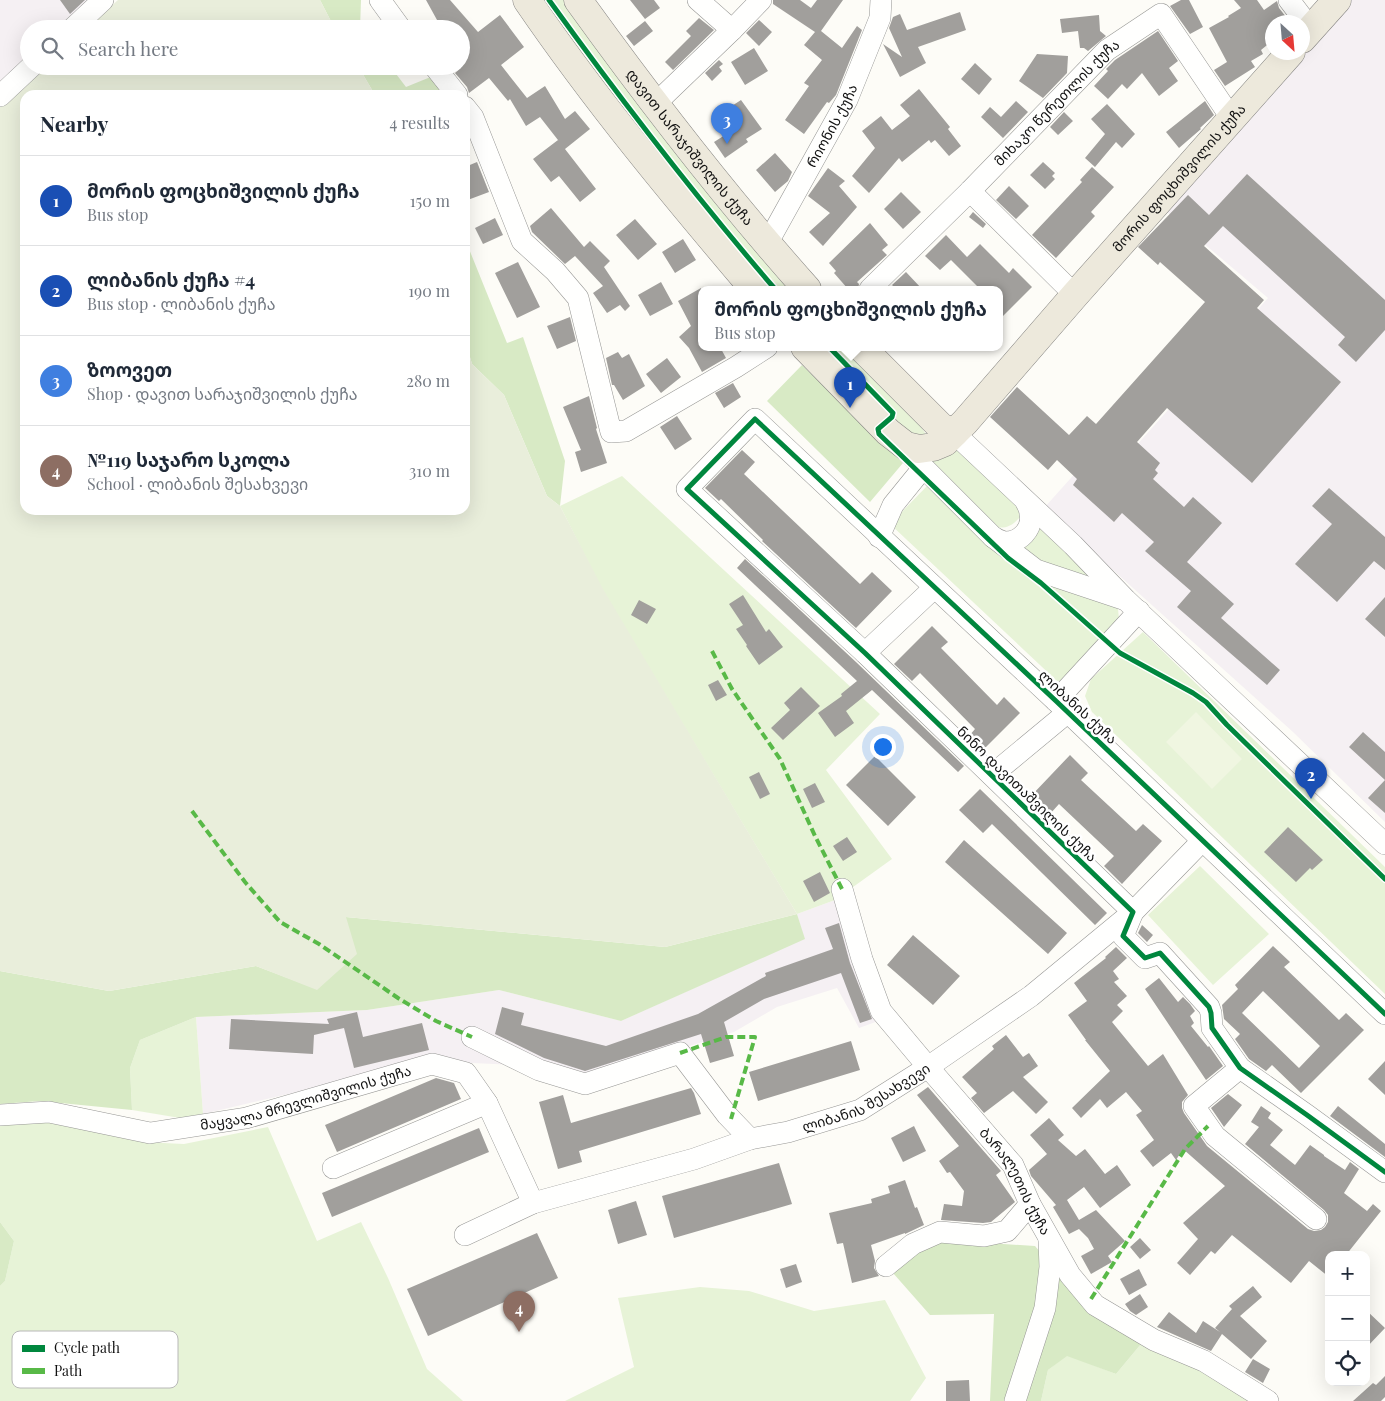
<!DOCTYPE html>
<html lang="en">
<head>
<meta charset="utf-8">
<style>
  body { margin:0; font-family:"Playfair Display","Noto Sans Georgian",serif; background:#f2f2f3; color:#1f2937 }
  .controls { position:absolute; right:15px; bottom:15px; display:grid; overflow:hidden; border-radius:10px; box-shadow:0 5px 20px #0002 }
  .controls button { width:45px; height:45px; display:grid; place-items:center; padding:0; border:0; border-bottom:1px solid #e0e1e3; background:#fff; color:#1f2937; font:25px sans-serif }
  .compass { position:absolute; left:1265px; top:15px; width:45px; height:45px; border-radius:50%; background:#fff; box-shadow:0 5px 20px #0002; rotate:154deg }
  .you { position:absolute; left:882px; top:746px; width:18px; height:18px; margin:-12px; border:4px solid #fff; border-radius:50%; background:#1a73e8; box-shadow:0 0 0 8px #1a73e833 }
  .badge { display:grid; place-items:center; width:32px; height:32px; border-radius:50%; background:#646362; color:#fff; font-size:16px; font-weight:700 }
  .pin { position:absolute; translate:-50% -41px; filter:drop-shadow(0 1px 2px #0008) }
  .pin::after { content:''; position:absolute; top:26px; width:18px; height:15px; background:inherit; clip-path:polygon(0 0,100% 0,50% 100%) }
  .popup { position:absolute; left:698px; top:286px; width:305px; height:65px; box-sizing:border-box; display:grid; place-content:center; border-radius:10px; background:#fff; filter:drop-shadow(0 1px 4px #0005); font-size:16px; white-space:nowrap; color:#747a83 }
  .popup b { font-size:19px; color:#1f2937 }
  .popup::after { content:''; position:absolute; left:50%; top:100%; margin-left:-10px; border:10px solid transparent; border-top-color:#fff }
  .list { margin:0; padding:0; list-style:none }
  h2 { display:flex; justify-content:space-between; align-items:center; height:65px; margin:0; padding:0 20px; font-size:21px }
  h2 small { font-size:16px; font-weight:400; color:#747a83 }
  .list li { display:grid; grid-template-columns:32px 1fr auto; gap:15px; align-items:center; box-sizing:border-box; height:90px; padding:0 20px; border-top:1px solid #e0e1e3 }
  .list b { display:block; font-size:19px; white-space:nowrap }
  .list p { margin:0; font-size:16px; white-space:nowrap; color:#747a83 }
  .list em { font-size:16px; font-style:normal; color:#747a83 }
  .icon { flex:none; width:28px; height:28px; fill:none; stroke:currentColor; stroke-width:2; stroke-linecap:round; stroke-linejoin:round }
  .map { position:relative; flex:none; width:1385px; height:1401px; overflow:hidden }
  .search { position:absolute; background:#fff; box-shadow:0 5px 20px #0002; left:20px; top:20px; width:450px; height:55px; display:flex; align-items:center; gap:12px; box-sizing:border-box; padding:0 18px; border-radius:28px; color:#747a83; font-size:19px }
  .panel { position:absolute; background:#fff; box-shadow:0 5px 20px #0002; left:20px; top:90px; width:450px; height:425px; border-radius:15px }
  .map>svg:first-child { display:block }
</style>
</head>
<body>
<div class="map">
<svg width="1385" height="1401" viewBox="0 0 1385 1401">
  <rect width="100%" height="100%" fill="#fdfcf7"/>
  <!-- industrial -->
  <path fill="#f5f0f3" d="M0,0H94L64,29H29V62L0,89Z
    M1347,0H1385V822L1293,732L1044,508L1114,430L1135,447L1268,298L1162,208Z
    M835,900L881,1020L859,1028L837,988L777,1007L734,1032L585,1079L540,1066L429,1061L203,1114L196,1017L367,1010L499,990L621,1021L804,938L797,914Z"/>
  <!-- green -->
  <path fill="#e7f3d7" d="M539,0H568L796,289H766L673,184Z
    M817,347H851L920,425L925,433L930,437L909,435Z
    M958,444L1019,503L1020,517C1012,526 1006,529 994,527L920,458Z
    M622,476L880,714L826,770L892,859L835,900L797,914L602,589L560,506Z
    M927,486L1013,566L1105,599L1118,609L1119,619L1062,681H1057L890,524Z
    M1038,521L1113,591L1039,564L1013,544Z
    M1143,632L1385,867V994L1092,712L1085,696L1091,679Z
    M1200,866L1269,934L1213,985L1148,915Z
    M196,1017L203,1114L180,1118L132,1110L130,1068L140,1040Z
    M43,1118L142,1142L184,1144L268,1127L317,1241L361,1222L388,1278L427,1369L463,1401H0V1286L5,1281L14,1241L0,1222V1122Z
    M700,1287L749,1291L814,1311L885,1300L926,1378L910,1401H565L634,1367L618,1298Z
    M1141,1344L1206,1370L1252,1401H1041L1048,1370L1067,1355L1116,1374Z"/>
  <!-- forest -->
  <path fill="#d8eac5" d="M320,0H361L360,29H335Z
    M358,66H390L406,87L433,76L447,95H375Z
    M465,239L507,343L523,337L565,461L560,506L547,496L504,395L472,364L465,340Z
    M802,365L903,463L870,502L767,401Z
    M797,914L805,939L621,1021L499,990L367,1010L196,1017L140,1040L130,1068L132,1110L40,1101L0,1104V971L109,991L256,966L317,989L346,917L665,947Z
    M0,1222L14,1241L5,1281L0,1286Z
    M943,1240L1035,1246L1089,1309L1141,1344L1116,1374L1067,1356L1048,1370L1041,1401H990L994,1314L930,1315L893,1273L915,1251Z"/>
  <!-- cemetery -->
  <path fill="#e9eedb" d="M118,0H320L335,29H86Z
    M45,66H358L375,95H25V510H465V340L472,364L504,395L547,496L560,506L603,589L797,914L665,947L346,917L357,954L317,990L256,966L109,991L0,971V107Z"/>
  <!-- pitch -->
  <path fill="#f0f6e1" d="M1196,712L1242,759L1212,789L1166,742Z"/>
  <!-- building -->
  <path fill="#a19f9c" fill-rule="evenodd" d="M60,0H85L70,14Z
    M426,0H450L478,32L500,15L524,47L501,65L527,98L545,86L565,119L575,111L590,129L565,149L540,117L526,126L510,99L508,101L489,78L469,93L467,87L455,73L461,68V29H442Z
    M630,0H654L660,8L645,19Z
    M773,0H800L811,8L817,0H843L821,31L842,48L857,26L862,30L836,95L829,103L827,102L804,134L785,120L809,86L804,83L822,60L804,45L815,32L773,4Z
    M1181,0H1189L1203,27L1190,34L1170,6Z
    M1234,0H1257L1264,10L1277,1L1279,8L1290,22H1272V41L1261,50L1263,54L1251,61L1255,67L1225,86L1214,70L1227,62L1209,28L1229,17L1228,16L1241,8Z
    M960,12L966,30L918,47L926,63L900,77L883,44L902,57L889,28L893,17L900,14L907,30Z
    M1099,15L1100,31L1106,36L1088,51L1084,48H1080L1078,31L1062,33L1060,19Z
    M699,18L714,30L673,70L665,62L691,36L686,31Z
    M759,20L772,32L759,46L746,33Z
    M645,21L653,31L634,46L626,36Z
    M1158,31L1178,61L1169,68L1178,81L1159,96L1142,73L1127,89L1122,84L1108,99L1094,86L1108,71L1106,69L1115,60Z
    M754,48L768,71L745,85L731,62Z
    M1037,54L1068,56L1067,73L1043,98L1019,81Z
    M719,60L723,64L719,67L722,71L712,81L705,73Z
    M975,63L992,79L979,95L961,79Z
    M919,89L950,127L948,129L961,146L949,156L935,140L931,143L929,140L902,162L899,158L869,193L852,176L875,148L862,131L881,116L892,130L910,116L900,105Z
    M741,100L762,129L746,139L748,142L725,158L714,142L733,130L721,113Z
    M1016,101L1028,112L1003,138L981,117L990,107L1001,117Z
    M1205,101L1214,115L1200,128L1201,129L1179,148L1166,132Z
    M1107,104L1135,134L1122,148L1116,142L1095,167L1085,158L1105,134L1091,119Z
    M1064,112L1073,121L1058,135L1050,127Z
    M558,140L596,189L580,202L559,176L551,182L533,159Z
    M775,153L792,172L788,181L775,192L756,170Z
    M477,162L489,192L465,201V167Z
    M1043,162L1055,173L1052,176L1055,179L1045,189L1030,175Z
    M1092,167L1114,187L1091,212L1095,216L1056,258L1032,235L1082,182L1080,180Z
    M828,168L845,181L839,186L857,207L823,246L809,232L830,213L808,196Z
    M1247,174L1385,300V330L1356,362L1338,345L1345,337L1223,226L1204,246L1264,300L1257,308L1341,382L1252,483L1167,408L1137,442L1160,463L1155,470L1158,473L1153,479L1184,507L1193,497L1222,523L1187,562L1234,604L1221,618L1280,670L1267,685L1177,607L1191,591L1145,551L1154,542L1122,513L1114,522L1073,485L1077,479L1057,460L1048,470L990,417L1017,387L1069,435L1087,416L1096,424L1205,302L1160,262L1158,265L1138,247L1188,195L1209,215Z
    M1009,186L1029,206L1016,219L996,200Z
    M901,192L921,212L903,229L884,209Z
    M551,208L584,247L590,241L610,261L604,267L630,306L625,311L620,305L607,313L593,293L603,286L575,256L565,264L532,232L530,226Z
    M973,212L986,224L983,228L969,217Z
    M495,218L503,235L483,244L475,228Z
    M635,219L657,244L638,260L616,235Z
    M870,223L888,245L882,250L887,255L857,282L859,284L858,289H848L834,273L836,271L829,263Z
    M946,235L967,257L980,244L1009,273L1013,268L1032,287L999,320V289H980L951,260L940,270L925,256Z
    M683,239L696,260L675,273L662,252Z
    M518,262L540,307L517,318L495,273Z
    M906,272L922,289H896L892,285Z
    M661,282L673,304L650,316L638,295Z
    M701,288V347H720L726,358L702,372L689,348L679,337L691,326L678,301Z
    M570,317L576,341L557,349L547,326Z
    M618,352L622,358L629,354L645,386L623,400L614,385H612L606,358Z
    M667,358L681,377L661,393L646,374Z
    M733,383L741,397L724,408L715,393Z
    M589,396L597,428L596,429L607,463L581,472L575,452L581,450L563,407Z
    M677,416L692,439L675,450L660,427Z
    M742,450L755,462L744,474L860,584L872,572L892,591L856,628L762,541L763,540L721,499L719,501L705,488Z
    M1329,488L1385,537V570L1374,561L1337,602L1295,564L1332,524L1312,506Z
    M745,559L856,662L964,766L958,772L872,690L846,711L854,723L835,737L818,713L842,696L841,694L857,681L737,568Z
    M743,595L766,632L769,629L783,647L759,665L746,646L747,645L736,629L743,625L729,604Z
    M1385,597V637L1365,619Z
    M639,600L656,609L647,624L631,615Z
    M932,626L948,642L941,648L997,705L1004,697L1020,713L983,750L969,736L975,729L920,673L912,681L894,664Z
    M718,680L727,695L716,701L708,685Z
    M801,687L820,706L783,740L771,728L790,710L784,703Z
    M1363,732L1385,752V780L1349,747Z
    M1070,755L1088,773L1081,780L1136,831L1143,824L1162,841L1122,884L1104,866L1114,856L1059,804L1050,814L1031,796Z
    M875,756L916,797L888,826L846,785Z
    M759,772L770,794L760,799L749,777Z
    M1385,780V813L1368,798Z
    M815,783L825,802L812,808L803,789Z
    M980,789L1107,913L1095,925L992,824L983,833L959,810Z
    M1288,827L1323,860L1312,870L1310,868L1296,882L1264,852Z
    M847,837L857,852L843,861L833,846Z
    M964,840L1067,933L1048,954L945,862Z
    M820,872L830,893L814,902L803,881Z
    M839,923L850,963L872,1019L860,1023L841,973L764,999L724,1022L734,1056L710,1063L701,1034L585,1071L544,1058L495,1034L502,1007L524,1013L521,1025L606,1046L698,1014L766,976L765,973L833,949L825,928Z
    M1142,925L1153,935L1147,942L1138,933Z
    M913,935L960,976L933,1005L887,965Z
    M1273,946L1290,962L1284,967L1339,1020L1346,1013L1364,1030L1301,1093L1272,1065L1266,1071L1249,1059L1235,1039L1240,1034L1224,1019L1222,1005L1238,989L1235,985ZM1263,991L1320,1046L1299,1068L1242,1013Z
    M1116,947L1127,958L1113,971L1119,979L1114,982L1127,996L1117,1005L1123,1011L1112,1022L1148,1066L1163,1054L1188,1095L1182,1102V1108L1184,1113L1207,1146L1308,1229L1314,1231L1321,1230L1325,1227L1328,1222V1215L1324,1210L1245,1144L1259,1127L1251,1122L1261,1106L1271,1113L1268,1118L1283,1130L1270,1145L1295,1165L1310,1145L1324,1155V1156L1345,1170L1350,1162L1359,1169L1344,1193L1367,1211L1373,1204L1381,1211L1346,1255H1329V1277L1309,1261L1291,1283L1232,1235L1215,1254L1211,1251L1190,1275L1177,1263L1198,1239L1183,1223L1225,1186L1183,1149L1176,1160L1171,1153L1153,1167L1140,1151L1154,1140L1136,1115L1142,1111L1126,1092L1107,1108L1100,1099L1081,1118L1072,1108L1110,1071L1085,1040H1086L1068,1015L1087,1001L1074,983L1106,958L1105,957Z
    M1159,978L1178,1002L1183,997L1190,1004L1195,1011L1190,1016L1194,1023L1191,1026L1208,1047L1209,1046L1223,1066L1206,1080L1145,989Z
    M357,1012L363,1037L422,1023L429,1050L354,1068L344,1028L314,1035L313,1054L229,1049L231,1019L329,1024L327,1019Z
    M1006,1035L1023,1057L1029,1053L1038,1066L1023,1077L1048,1102L1036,1114L1013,1091L984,1113L971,1098L977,1093L962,1077L994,1049L992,1046Z
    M851,1041L860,1070L758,1101L749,1072Z
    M1385,1061V1095L1368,1079Z
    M436,1078L454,1083L461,1099L337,1152L325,1125Z
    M928,1087L1001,1171L996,1175L1015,1202L991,1222L983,1223L941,1220L944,1204L962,1206L964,1191L950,1172L947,1173L939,1161L959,1146L917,1095Z
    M691,1088L694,1093L701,1114L579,1151L582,1162L558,1169L539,1102L563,1095L571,1123Z
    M1228,1094L1242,1105L1224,1127L1211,1108Z
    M1338,1106L1385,1144V1157L1330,1116Z
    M1049,1118L1064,1135L1058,1140L1076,1156L1085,1149L1105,1174L1117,1165L1131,1185L1100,1208L1084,1187L1067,1200L1079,1220L1096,1210L1125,1241L1108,1256L1112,1262L1091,1274L1081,1256L1094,1249L1088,1238L1079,1229L1069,1234L1053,1207L1056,1205L1031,1176L1029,1170L1047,1154L1030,1135Z
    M914,1126L926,1151L903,1162L891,1138Z
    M479,1128L489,1152L332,1217L322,1193Z
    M779,1163L792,1204L674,1238L662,1196Z
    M905,1180L915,1208L917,1207L924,1225L905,1234V1233L871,1245L875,1261L874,1268L879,1276L852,1283L843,1243L837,1244L829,1213L872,1203L871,1199L890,1193L888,1186Z
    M636,1201L647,1235L618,1244L608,1210Z
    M537,1233L558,1278L428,1336L407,1289Z
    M1140,1238L1151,1250L1140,1259L1130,1247Z
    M796,1264L802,1282L786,1288L780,1269Z
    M1139,1269L1147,1285L1129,1295L1120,1279Z
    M1253,1286L1262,1297L1240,1316L1267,1341L1251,1359L1222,1334L1211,1351L1157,1327L1169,1312L1196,1333L1203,1321L1220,1332L1215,1328L1232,1309L1229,1306Z
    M1140,1294L1148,1307L1136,1315L1130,1311L1125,1304Z
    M1366,1310L1385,1328L1366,1348Z
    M1253,1359L1270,1369L1263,1383L1245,1372Z
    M1385,1376V1397L1381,1401H1353L1373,1383L1376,1385Z
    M969,1380L970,1401H946V1381Z"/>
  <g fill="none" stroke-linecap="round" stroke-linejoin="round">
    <defs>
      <g id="minor">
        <path d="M380,0L401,29"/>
        <path d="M698,0L732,30"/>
        <path d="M1289,0L1311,29"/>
        <path d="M72,29L103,0"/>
        <path d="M434,66L457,95"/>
        <path d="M0,96L32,66"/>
        <path d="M654,105L732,30L761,0"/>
        <path d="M465,107L473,117L522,241L555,271L578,298L611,432L626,431L736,367L767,347"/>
        <path d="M970,191L1075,295"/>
        <path id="s1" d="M767,244L847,100L880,18L881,0"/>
        <path id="s2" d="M870,289L970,191L1107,50L1161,14L1232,119"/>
        <path d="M954,433L1073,545L1126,600L1385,844"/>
        <path d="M897,441L993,537L1036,570L1123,599"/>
        <path d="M879,537L893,505L923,468"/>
        <path d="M993,537C996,539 1001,541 1004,542C1020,543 1033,529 1030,514C1030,510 1028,506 1026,502"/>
        <path d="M865,653L934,588"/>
        <path d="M1056,701L1139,611"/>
        <path d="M992,775L1068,712"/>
        <path id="s3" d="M842,889L862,959L881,1011L928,1067L1013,1165L1030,1204L1070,1275L1095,1305L1154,1340L1204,1361L1268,1401"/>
        <path d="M1385,1014L1056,701L755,419L687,489L865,653L1133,912L1123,936L1145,958L1160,953L1209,1007L1211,1013L1212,1028L1240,1068L1307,1115L1385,1172"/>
        <path d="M472,1037L539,1070L585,1084L680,1053L727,1115L750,1139"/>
        <path d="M1240,1068L1194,1106L1215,1136L1316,1219"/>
        <path id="s4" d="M0,1115L49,1112L150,1133L246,1118L432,1064L466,1073L487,1103L533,1203"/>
        <path d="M333,1168L487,1103"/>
        <path id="s5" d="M465,1235L533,1203L694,1159L750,1139L788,1132L860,1110L928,1067L1031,996L1133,912L1202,841"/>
        <path d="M886,1266L913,1244L940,1232L984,1236L1007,1231L1030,1204"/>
        <path d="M1015,1401L1045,1308L1050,1267L1049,1241"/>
      </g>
      <g id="major">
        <path d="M527,0C596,101 675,196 754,289"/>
        <path id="s6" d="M578,0C650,100 725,197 807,289"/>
        <path d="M1302,39L1337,0"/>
        <path id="s7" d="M805,347L888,432L906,446L919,449L933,447L945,442L965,422L1075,295L1291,52"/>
        <path d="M861,347L941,427L954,433"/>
      </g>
    </defs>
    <!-- minor casing -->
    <use href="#minor" stroke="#979795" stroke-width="22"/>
    <!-- major casing -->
    <use href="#major" stroke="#858482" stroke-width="29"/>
    <!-- minor -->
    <use href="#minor" stroke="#fffffe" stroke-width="21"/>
    <!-- major -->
    <use href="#major" stroke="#ede9dc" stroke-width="28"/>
    <!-- quiet -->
    <path stroke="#58b947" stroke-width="4" stroke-dasharray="8 4" stroke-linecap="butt" d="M712,651L732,689L780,759L815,836L842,889
      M192,811L245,882L280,922L319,944L398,998L436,1021L472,1037
      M680,1053L726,1037H755L731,1119
      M1091,1299L1185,1149L1208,1126"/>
    <defs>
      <path id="cycleway" d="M549,0C621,100 695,196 775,289
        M829,347L893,413L892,417L878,429L879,434L1008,558L1041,583L1120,653L1193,693L1206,702L1227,725L1385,879
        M1385,1014L1056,701L755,419L687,489L865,653L1133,912L1123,936L1145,958L1160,953L1209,1007L1211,1013L1212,1028L1240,1068L1307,1115L1385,1172"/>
    </defs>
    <!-- cycleway casing -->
    <use href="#cycleway" stroke="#fff" stroke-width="8"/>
    <!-- cycleway -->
    <use href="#cycleway" stroke="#00873e" stroke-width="5"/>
  </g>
  <g text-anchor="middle" stroke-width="5" stroke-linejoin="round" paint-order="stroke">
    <!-- street labels -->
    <g font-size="14" fill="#111" stroke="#fff">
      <text dy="5" stroke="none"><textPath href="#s2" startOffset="264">მიხაკო წერეთლის ქუჩა</textPath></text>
      <text dy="5" stroke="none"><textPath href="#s1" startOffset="135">რიონის ქუჩა</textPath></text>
      <text dy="5" stroke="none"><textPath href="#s6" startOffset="185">დავით სარაჯიშვილის ქუჩა</textPath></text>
      <text dy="5" stroke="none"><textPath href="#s7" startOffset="535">მორის ფოცხიშვილის ქუჩა</textPath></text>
      <text transform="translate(1078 707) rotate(43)" y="5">ლიბანის ქუჩა</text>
      <text transform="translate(1027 794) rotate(44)" y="5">ნინო დავითაშვილის ქუჩა</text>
      <text dy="5" stroke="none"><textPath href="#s5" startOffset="426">ლიბანის შესახვევი</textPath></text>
      <text dy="5" stroke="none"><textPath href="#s4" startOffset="312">მაყვალა მრევლიშვილის ქუჩა</textPath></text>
      <text dy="5" stroke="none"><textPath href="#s3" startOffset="346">ბარალეთის ქუჩა</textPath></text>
    </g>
  </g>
  <!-- legend -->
  <rect x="12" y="1331" width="166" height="57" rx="8" fill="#fff" stroke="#b8b8b8" stroke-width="1"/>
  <rect x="22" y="1345" width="23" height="7" fill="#00873e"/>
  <rect x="22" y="1368" width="23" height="6" fill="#58b947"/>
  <g font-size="14" fill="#111">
    <text x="54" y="1353">Cycle path</text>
    <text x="54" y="1376">Path</text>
  </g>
</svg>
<div class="controls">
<button>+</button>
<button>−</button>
<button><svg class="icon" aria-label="locate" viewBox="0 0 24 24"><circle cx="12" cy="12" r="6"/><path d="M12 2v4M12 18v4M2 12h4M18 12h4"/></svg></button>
</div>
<svg class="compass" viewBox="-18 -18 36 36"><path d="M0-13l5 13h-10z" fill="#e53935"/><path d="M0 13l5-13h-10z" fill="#747a83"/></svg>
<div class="you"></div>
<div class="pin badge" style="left:850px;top:408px;background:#1a4fb4">1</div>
<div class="popup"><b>მორის ფოცხიშვილის ქუჩა</b>Bus stop</div>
<div class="pin badge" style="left:1311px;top:799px;background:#1a4fb4">2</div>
<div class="pin badge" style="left:727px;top:144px;background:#3f7fe0">3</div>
<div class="pin badge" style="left:519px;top:1332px;background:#8d6e63">4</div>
<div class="search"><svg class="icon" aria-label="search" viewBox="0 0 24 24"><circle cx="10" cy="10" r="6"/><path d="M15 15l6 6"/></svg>Search here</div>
<section class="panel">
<h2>Nearby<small>4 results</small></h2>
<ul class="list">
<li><span class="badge" style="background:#1a4fb4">1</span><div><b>მორის ფოცხიშვილის ქუჩა</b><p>Bus stop</p></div><em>150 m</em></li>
<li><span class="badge" style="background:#1a4fb4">2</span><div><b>ლიბანის ქუჩა #4</b><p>Bus stop · ლიბანის ქუჩა</p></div><em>190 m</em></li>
<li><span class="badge" style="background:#3f7fe0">3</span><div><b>ზოოვეთ</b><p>Shop · დავით სარაჯიშვილის ქუჩა</p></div><em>280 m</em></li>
<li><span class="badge" style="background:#8d6e63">4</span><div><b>№119 საჯარო სკოლა</b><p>School · ლიბანის შესახვევი</p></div><em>310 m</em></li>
</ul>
</section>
</div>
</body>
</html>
